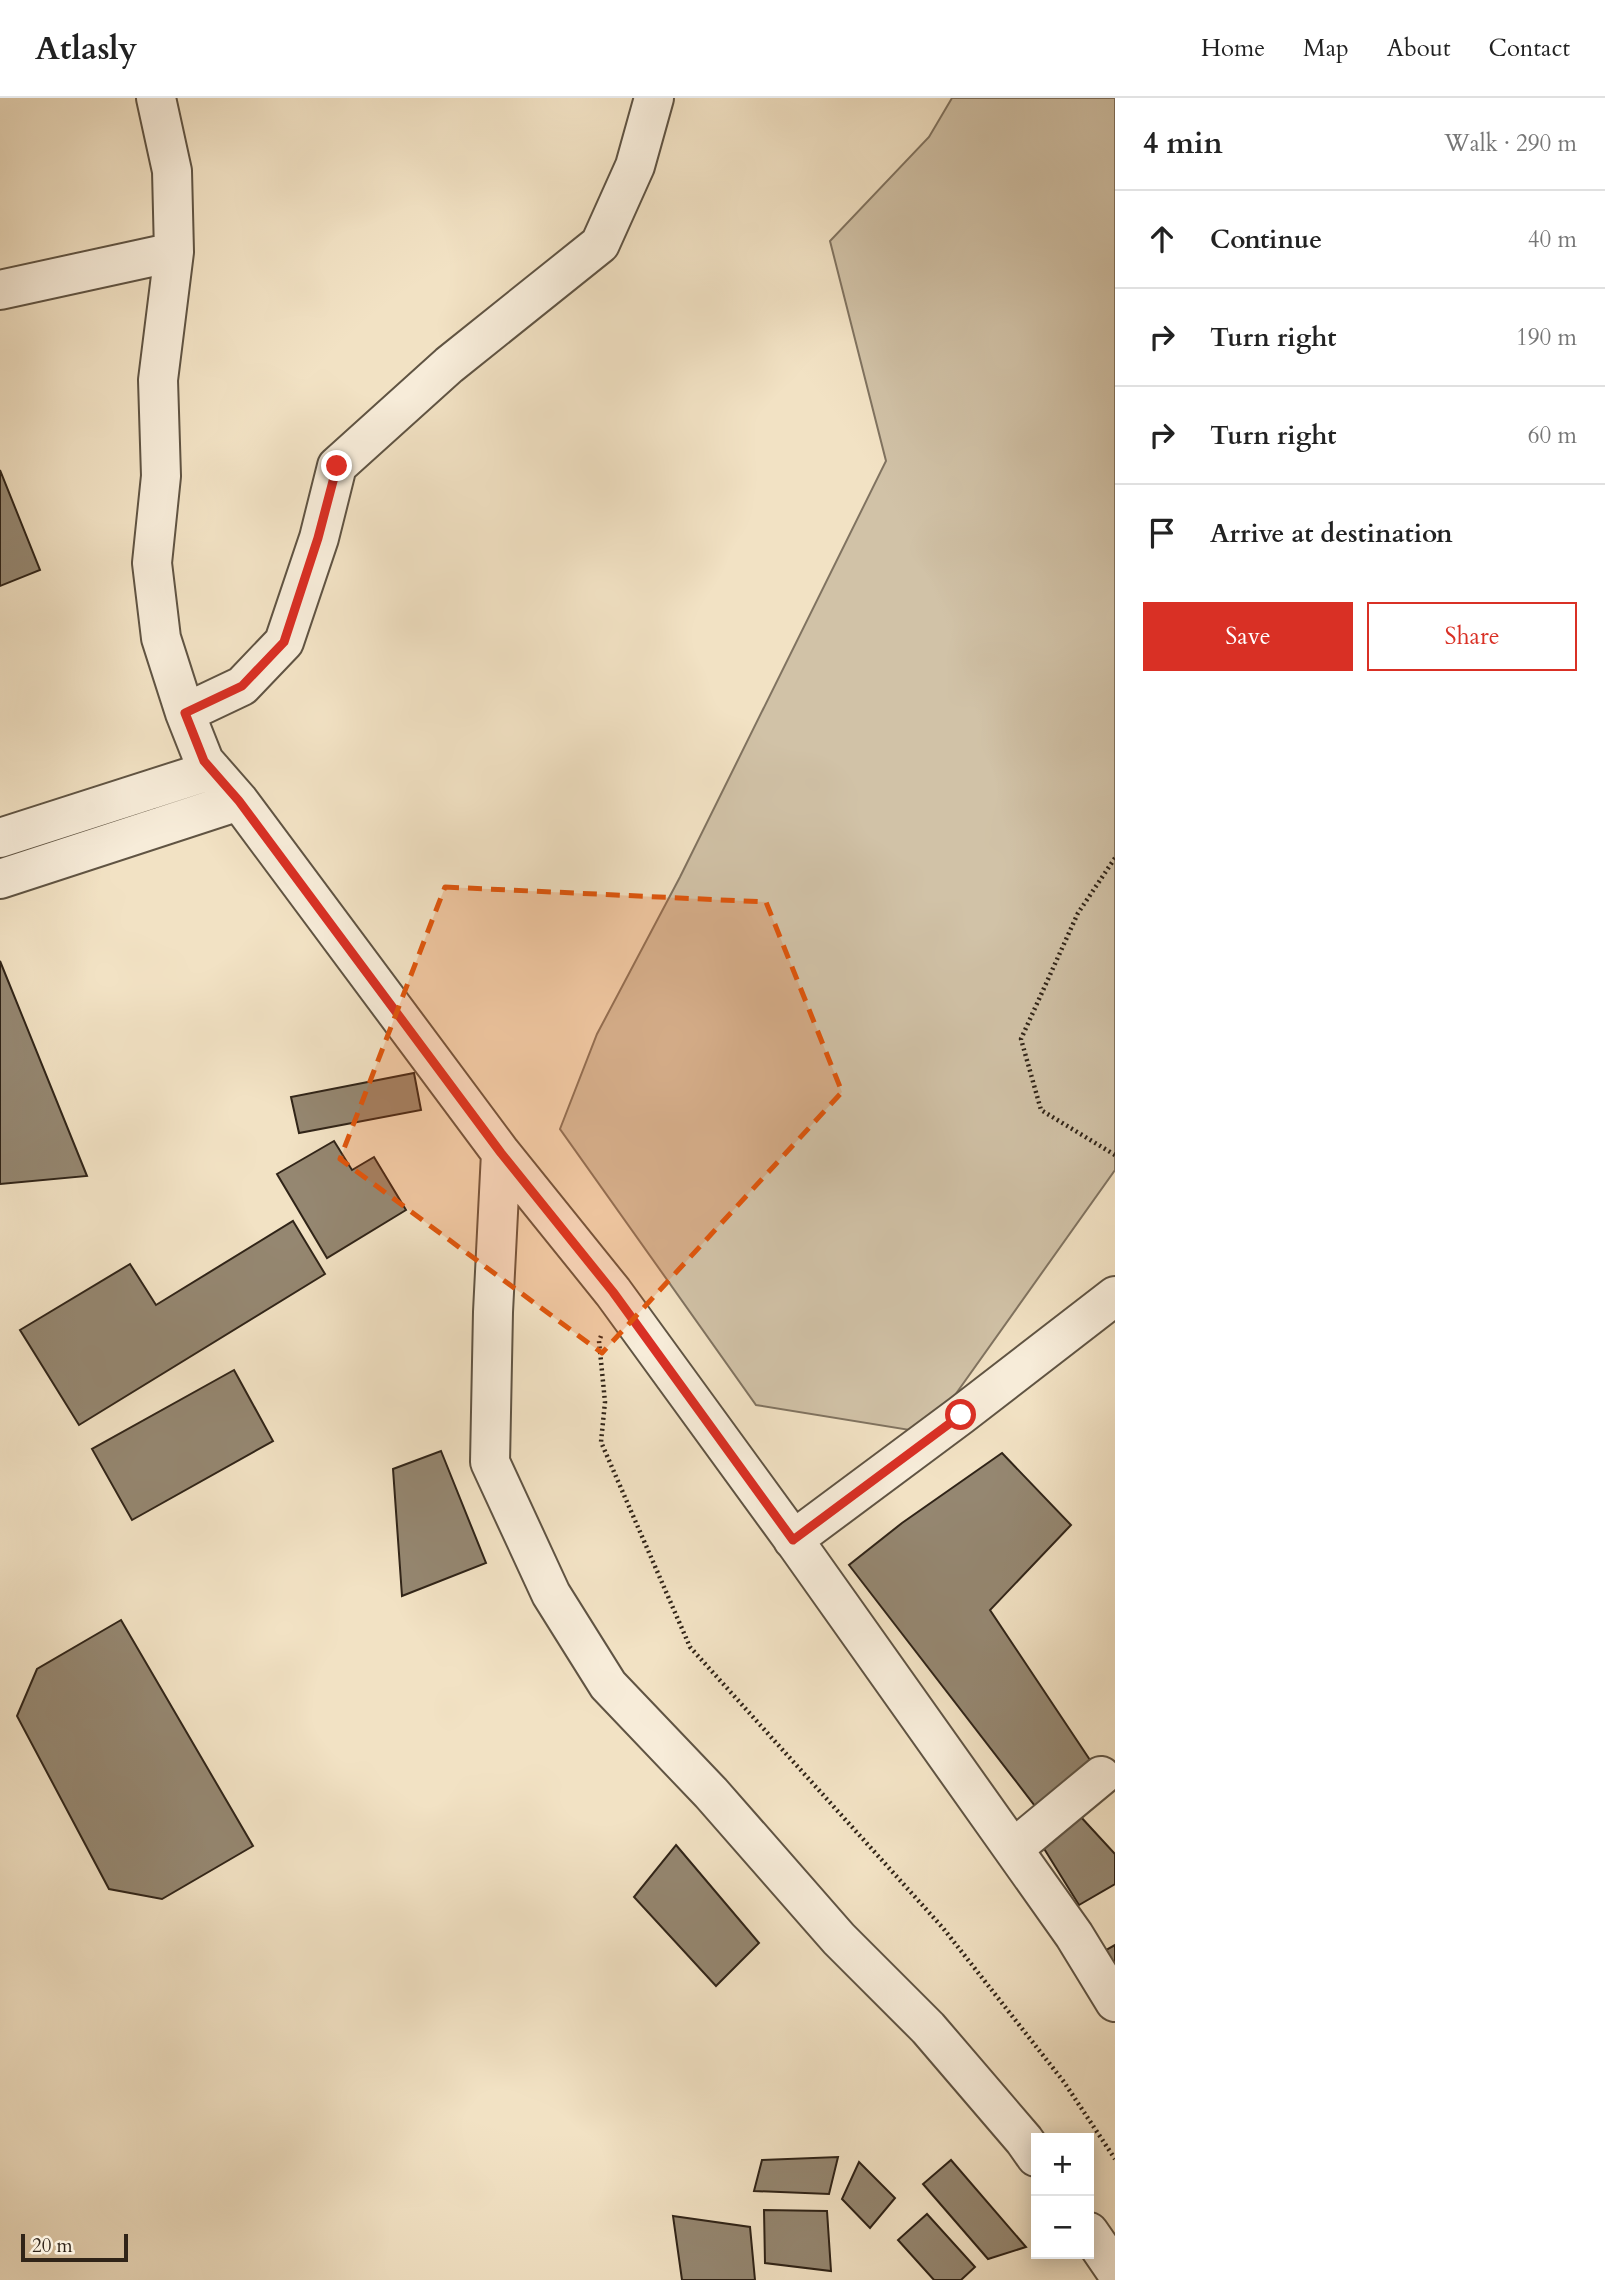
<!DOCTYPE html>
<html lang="en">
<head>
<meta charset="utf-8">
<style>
  body { margin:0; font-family:Cardo,serif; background:#f2f2f2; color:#222 }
  .controls { position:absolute; right:21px; bottom:21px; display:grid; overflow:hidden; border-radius:0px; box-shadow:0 4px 18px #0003 }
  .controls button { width:63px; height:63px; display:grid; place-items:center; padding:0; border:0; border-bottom:2px solid #e0e0e0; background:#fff; color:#222; font:35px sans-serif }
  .scale { position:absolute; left:21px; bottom:18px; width:107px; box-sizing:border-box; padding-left:7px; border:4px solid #302418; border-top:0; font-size:19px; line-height:24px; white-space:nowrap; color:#302418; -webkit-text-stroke:5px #f7ecd9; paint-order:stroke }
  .stop { position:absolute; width:21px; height:21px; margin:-16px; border:5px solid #d93025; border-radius:50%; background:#fff }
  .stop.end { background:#d93025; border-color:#fff; box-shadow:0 2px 7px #0008 }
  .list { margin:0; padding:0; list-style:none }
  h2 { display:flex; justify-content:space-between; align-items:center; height:91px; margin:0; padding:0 28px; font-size:30px }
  h2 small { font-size:23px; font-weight:400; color:#767676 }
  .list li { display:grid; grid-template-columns:46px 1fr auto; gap:21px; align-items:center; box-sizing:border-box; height:98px; padding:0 28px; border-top:2px solid #e0e0e0 }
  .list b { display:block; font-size:26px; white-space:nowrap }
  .list em { font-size:23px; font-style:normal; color:#767676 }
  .actions { display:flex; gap:14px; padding:21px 28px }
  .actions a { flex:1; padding:16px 0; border:2px solid #d93025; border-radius:0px; text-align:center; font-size:24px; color:#d93025 }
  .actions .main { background:#d93025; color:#fff }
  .icon { flex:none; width:38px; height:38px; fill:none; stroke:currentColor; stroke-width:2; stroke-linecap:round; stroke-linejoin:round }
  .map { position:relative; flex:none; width:1115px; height:2182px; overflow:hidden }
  header { display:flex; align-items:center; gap:42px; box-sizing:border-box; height:98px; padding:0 35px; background:#fff; border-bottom:2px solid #e0e0e0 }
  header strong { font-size:33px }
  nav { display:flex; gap:38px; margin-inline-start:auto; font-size:24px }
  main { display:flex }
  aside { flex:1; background:#fff }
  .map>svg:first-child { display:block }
</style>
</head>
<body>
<header>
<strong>Atlasly</strong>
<nav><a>Home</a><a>Map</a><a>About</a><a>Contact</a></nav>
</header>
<main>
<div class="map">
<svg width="1115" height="2182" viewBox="0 0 1115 2182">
  <rect width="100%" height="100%" fill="#f2e2c4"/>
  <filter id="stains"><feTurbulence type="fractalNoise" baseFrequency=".00286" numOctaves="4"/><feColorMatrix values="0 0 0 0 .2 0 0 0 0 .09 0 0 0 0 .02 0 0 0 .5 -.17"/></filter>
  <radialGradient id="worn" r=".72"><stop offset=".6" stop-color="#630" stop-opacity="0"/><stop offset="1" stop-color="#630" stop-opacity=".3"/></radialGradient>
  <!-- green -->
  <path fill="#d1c2a7" stroke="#807360" stroke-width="2" d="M952,0H1115V1072L928,1335L756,1307L560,1031L597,936L680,779L886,363L830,143L929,39Z"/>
  <!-- building -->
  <path fill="#958771" stroke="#302418" stroke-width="2" d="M0,372L40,472L0,488Z
    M0,863L87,1078L0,1086Z
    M414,975L421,1012L299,1035L291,999Z
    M334,1043L352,1072L374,1059L406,1112L327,1160L277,1076Z
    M293,1123L325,1176L79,1327L20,1232L130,1166L156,1207Z
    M234,1272L273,1343L132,1422L92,1351Z
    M441,1353L486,1465L402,1498L393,1371Z
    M1002,1355L1071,1427L990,1512L1092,1665L1035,1708L849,1467L902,1425Z
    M121,1522L253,1748L162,1801L109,1791L17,1618L37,1571Z
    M1080,1718L1115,1756V1786L1079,1807L1043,1749Z
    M676,1747L759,1845L716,1888L634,1799Z
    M1115,1847V1879L1099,1856Z
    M838,2059L829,2096L754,2093L762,2062Z
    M951,2062L1026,2149L988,2161L923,2086Z
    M859,2064L895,2100L870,2130L842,2101Z
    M764,2112L827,2113L831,2173L765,2165Z
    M927,2116L975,2169L961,2182H934L898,2142Z
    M673,2118L750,2129L755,2182H682Z"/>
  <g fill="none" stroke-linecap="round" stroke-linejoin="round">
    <defs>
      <path id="street" d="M156,0L172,73L174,154L158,282L161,378L152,465L161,540L185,615L204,663L239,703L501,1055L613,1194L798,1448L1074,1837L1115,1904
        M0,192L174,154
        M185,615L242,588L284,544L319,440L337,368L449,267L600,146L635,68L654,0
        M0,740L212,672
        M0,781L239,703
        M501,1055L493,1214L490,1364L551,1496L608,1587L711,1695L839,1841L928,1930L1024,2042L1036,2059
        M793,1442L961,1317L1115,1198
        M1013,1751L1101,1678
        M1089,2134L1115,2172"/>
    </defs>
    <!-- street casing -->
    <use href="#street" stroke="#605443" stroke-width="42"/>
    <!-- path -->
    <path stroke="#302418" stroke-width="4.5" stroke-dasharray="2 3.5" stroke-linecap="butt" d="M1115,760L1078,815L1021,941L1041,1012L1115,1057
      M601,1238L599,1243L605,1304L601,1344L690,1549L943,1830L1064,1984L1115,2061"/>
    <!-- street -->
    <use href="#street" stroke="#f7ecd9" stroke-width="38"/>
  </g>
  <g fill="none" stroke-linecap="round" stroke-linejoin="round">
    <!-- route -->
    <path stroke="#d93025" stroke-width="9" d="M337,368L318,440L284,544L242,588L185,615L204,663L239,703L501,1055L613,1194L793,1442L961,1317"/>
  </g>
  <!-- marked area -->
  <path fill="#df560d" fill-opacity="0.2" stroke="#df560d" stroke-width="5" stroke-dasharray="14 9" stroke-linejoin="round" d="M445,789L766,804L842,994L602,1255L340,1061Z"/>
  <rect width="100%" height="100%" filter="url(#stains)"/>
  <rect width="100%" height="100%" fill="url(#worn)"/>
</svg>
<div class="controls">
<button>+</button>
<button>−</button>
</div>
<div class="scale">20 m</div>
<div class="stop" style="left:961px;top:1317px"></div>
<div class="stop end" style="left:337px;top:368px"></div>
</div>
<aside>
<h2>4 min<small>Walk · 290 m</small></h2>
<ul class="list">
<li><svg class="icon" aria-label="ahead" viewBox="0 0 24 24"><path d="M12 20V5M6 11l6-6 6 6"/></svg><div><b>Continue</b></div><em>40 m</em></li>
<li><svg class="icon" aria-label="right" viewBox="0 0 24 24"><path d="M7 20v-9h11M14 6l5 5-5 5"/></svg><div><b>Turn right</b></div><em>190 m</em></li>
<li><svg class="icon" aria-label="right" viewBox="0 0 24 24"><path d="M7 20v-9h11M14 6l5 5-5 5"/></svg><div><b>Turn right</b></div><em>60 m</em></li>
<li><svg class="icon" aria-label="arrive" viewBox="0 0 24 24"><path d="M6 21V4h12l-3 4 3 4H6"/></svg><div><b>Arrive at destination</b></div></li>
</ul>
<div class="actions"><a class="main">Save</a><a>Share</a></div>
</aside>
</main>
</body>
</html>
